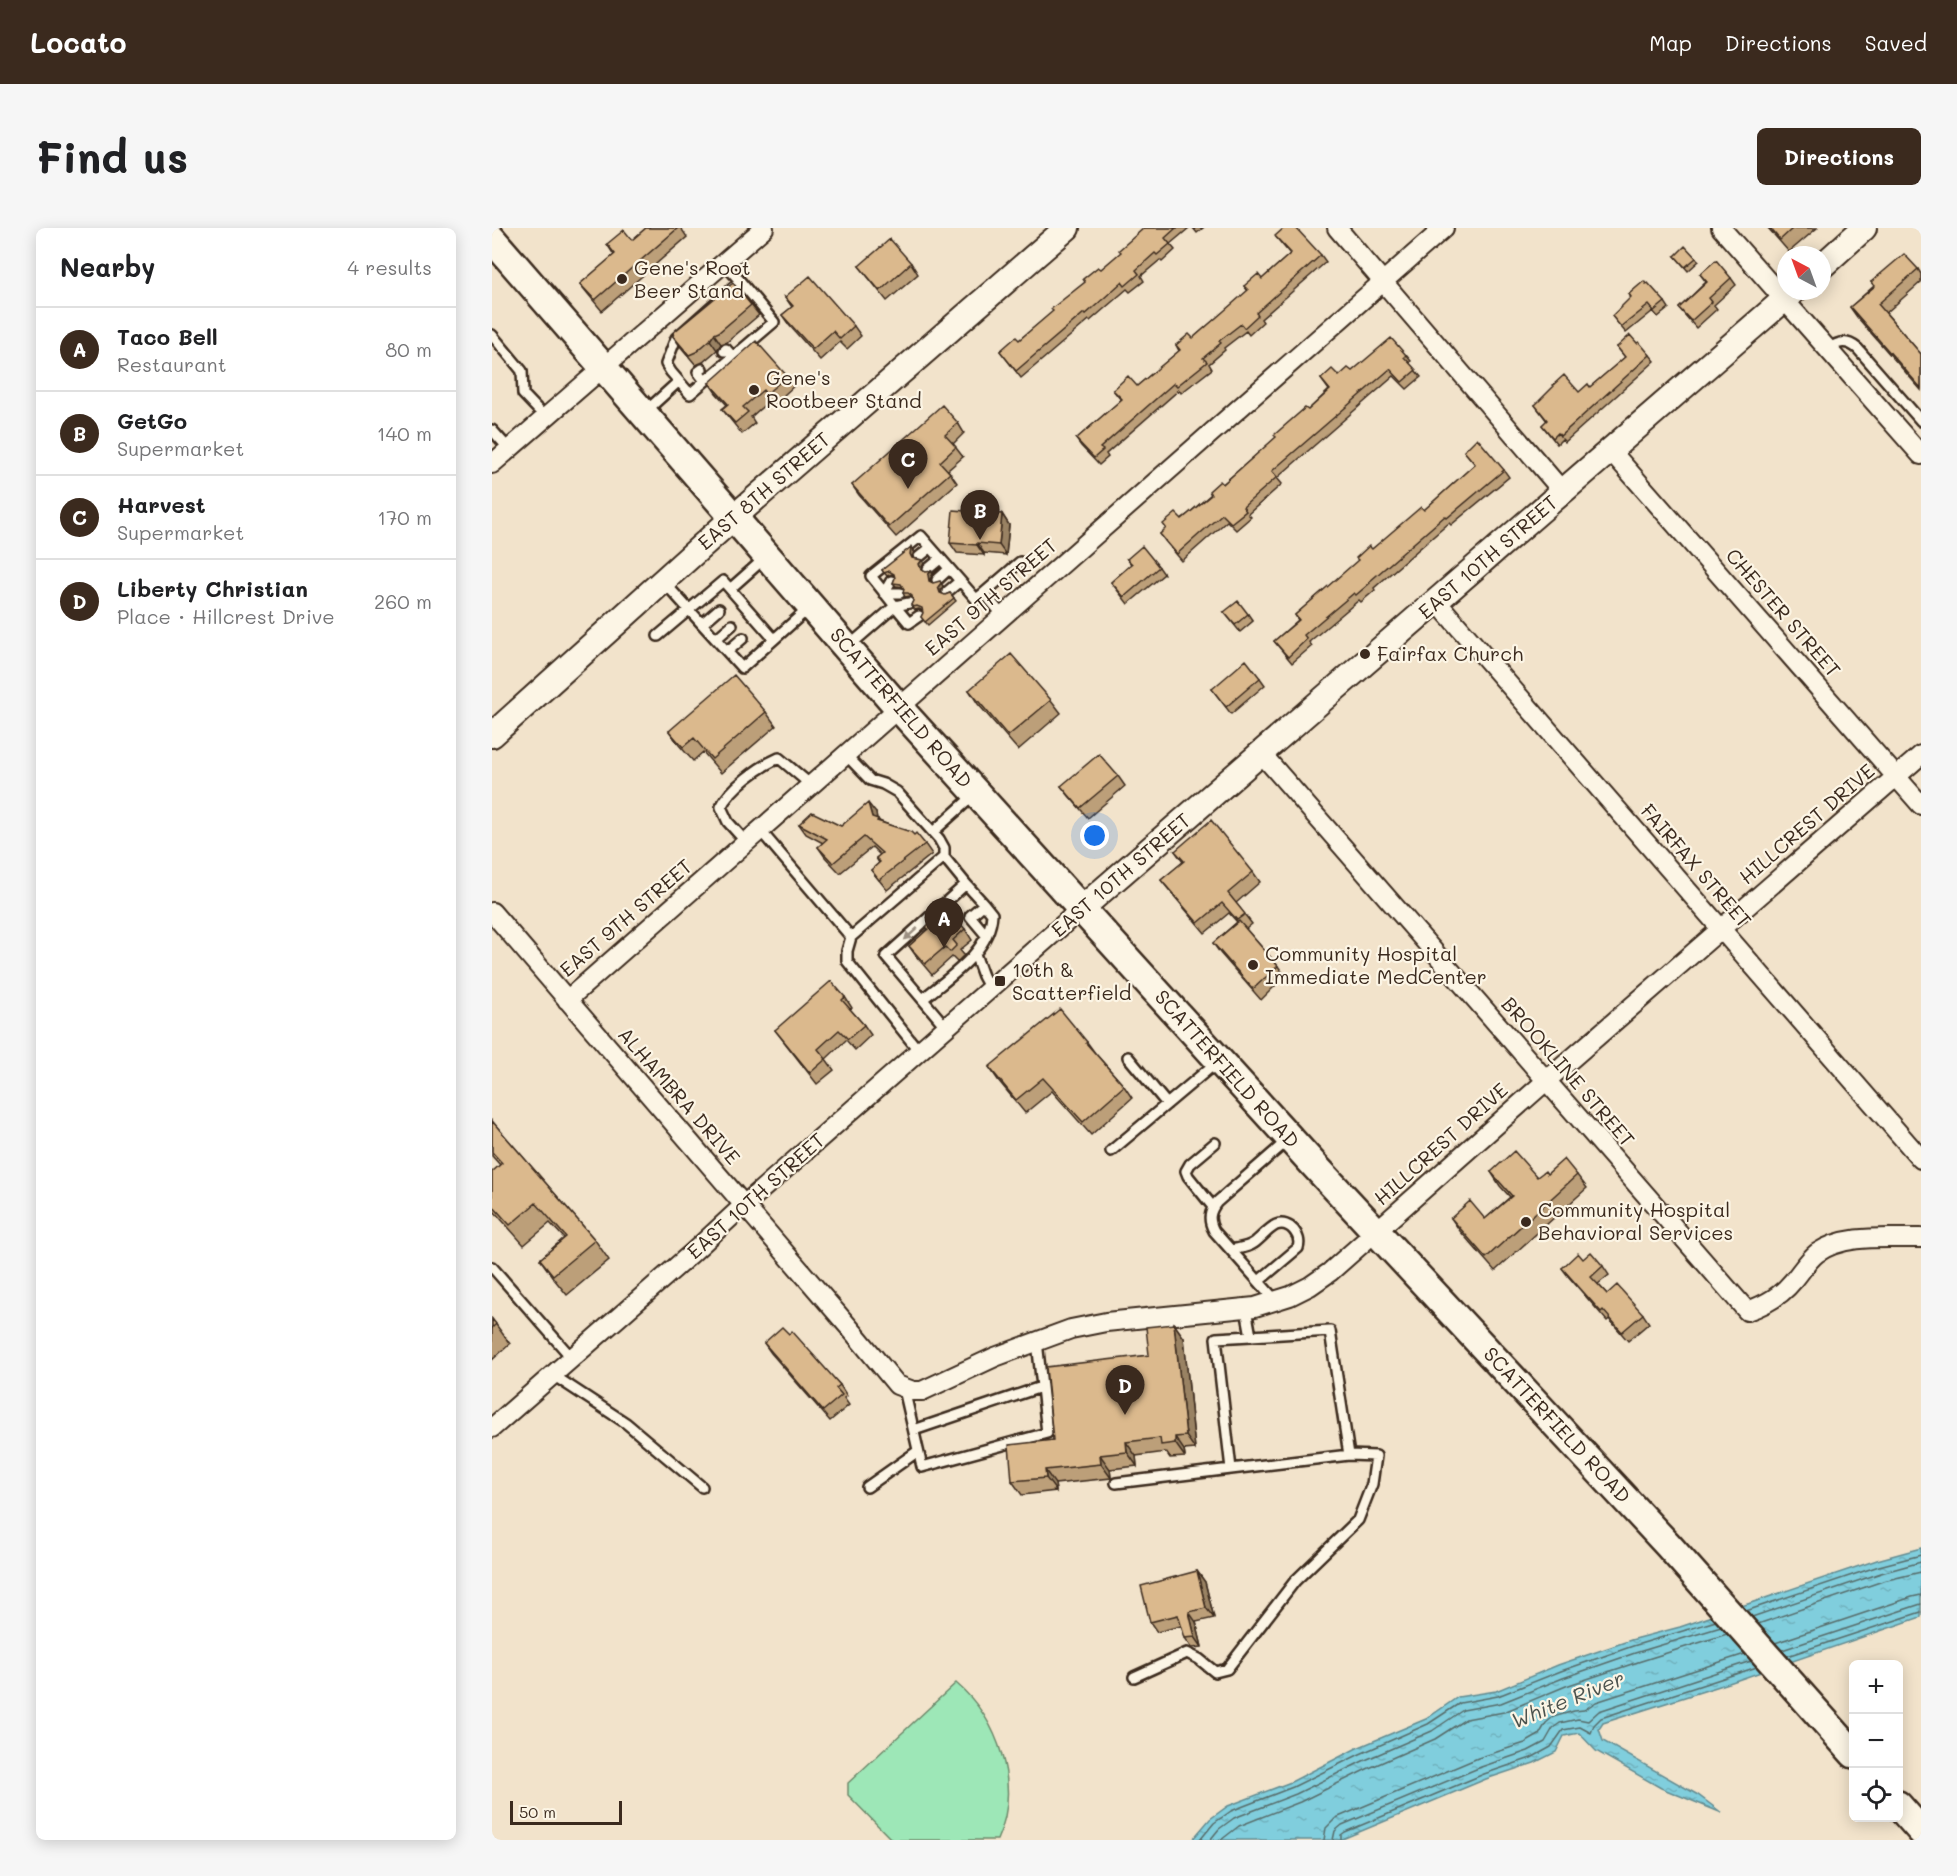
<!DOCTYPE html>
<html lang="en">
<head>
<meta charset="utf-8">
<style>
  body { margin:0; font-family:Mali,sans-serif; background:#f6f6f6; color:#202124 }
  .controls { position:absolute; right:18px; bottom:18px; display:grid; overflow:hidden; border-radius:9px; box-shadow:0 3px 15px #0003 }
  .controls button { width:54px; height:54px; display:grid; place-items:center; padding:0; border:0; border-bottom:2px solid #e0e0e0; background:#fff; color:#202124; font:30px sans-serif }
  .compass { position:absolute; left:1285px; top:18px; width:54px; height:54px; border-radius:50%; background:#fff; box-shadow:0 3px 15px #0003; rotate:319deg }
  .scale { position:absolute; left:18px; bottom:15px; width:112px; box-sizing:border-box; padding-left:6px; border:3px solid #3b2a1e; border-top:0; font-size:16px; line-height:21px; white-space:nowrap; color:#3b2a1e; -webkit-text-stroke:4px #fcf5e5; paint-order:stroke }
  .you { position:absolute; left:603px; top:608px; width:21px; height:21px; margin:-15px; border:4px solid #fff; border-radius:50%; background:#1a73e8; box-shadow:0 0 0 9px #1a73e833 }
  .badge { display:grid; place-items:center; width:39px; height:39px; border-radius:50%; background:#3b2a1e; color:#fff; font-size:20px; font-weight:700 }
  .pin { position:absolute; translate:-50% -50px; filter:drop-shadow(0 2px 3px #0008) }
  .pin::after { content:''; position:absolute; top:32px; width:21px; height:18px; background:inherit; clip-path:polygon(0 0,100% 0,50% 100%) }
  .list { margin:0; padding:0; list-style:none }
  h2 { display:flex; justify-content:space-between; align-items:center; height:78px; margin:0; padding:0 24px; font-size:26px }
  h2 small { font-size:20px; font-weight:400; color:#757577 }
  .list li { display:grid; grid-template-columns:39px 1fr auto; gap:18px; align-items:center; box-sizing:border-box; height:84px; padding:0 24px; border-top:2px solid #e0e0e0 }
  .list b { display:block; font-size:22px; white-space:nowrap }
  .list p { margin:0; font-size:20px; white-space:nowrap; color:#757577 }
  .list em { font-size:20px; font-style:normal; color:#757577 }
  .icon { flex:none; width:33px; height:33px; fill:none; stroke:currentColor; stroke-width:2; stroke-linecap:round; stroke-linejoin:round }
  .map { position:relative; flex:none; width:1429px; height:1612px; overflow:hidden; border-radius:9px }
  header { display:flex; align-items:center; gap:36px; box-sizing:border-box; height:84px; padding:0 30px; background:#3b2a1e; color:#fff }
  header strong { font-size:28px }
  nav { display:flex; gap:33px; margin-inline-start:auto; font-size:21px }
  .intro { display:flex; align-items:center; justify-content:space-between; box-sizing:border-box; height:144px; padding:0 36px }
  h1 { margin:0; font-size:42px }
  .button { padding:15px 27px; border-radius:9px; background:#3b2a1e; color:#fff; font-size:21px; font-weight:700 }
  main { display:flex; gap:36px; padding:0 36px }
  aside { flex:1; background:#fff; border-radius:9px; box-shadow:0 3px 15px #0003 }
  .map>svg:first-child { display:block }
</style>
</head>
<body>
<header>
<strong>Locato</strong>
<nav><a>Map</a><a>Directions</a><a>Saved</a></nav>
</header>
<div class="intro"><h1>Find us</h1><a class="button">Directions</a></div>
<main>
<aside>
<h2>Nearby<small>4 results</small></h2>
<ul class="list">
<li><span class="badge">A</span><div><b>Taco Bell</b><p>Restaurant</p></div><em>80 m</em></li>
<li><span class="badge">B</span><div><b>GetGo</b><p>Supermarket</p></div><em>140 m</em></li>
<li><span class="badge">C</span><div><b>Harvest</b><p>Supermarket</p></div><em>170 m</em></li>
<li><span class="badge">D</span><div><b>Liberty Christian</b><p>Place · Hillcrest Drive</p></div><em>260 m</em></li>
</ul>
</aside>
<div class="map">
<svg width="1429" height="1612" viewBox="0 0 1429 1612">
  <defs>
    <pattern id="water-ripples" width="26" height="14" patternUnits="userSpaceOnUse" patternTransform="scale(1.5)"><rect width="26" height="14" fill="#80cedd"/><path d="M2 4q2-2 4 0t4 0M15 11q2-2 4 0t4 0" fill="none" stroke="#70b1bd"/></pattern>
  </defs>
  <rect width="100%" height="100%" fill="#f2e3cb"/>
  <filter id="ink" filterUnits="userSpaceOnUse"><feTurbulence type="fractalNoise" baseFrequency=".0167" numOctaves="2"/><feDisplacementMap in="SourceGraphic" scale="12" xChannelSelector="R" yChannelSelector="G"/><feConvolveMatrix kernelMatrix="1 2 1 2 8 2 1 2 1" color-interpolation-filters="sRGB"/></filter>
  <g filter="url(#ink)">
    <!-- green -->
    <path fill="#9de7b7" stroke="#6c886a" stroke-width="1.5" d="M464,1455C507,1492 530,1559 505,1612H400L356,1567V1555Z"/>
    <!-- water -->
    <path fill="url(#water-ripples)" stroke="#648c91" stroke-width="1.5" d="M1429,1320V1389L1237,1455L1111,1495L1107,1501L1111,1513L1206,1567L1230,1585L1169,1560L1104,1523L1087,1505L1072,1508L1064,1524L1042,1535L994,1551L848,1612H700L718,1591L736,1578L799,1554L865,1520L934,1491L966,1469L1004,1463L1066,1437L1139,1412L1188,1399L1385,1332Z"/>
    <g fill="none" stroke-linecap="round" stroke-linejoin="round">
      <!-- shore -->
      <path stroke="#576c6a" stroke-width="1.5" d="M1254,1383L1387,1338L1429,1327
        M1260,1389L1389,1345L1429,1334
        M1266,1396L1391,1353L1429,1344
        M1283,1415L1420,1369L1429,1367
        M1290,1422L1429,1376
        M1295,1428L1429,1384
        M708,1612L722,1595L739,1583L801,1559L868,1526L936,1496L968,1475L1006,1468L1069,1443L1141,1418L1224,1393
        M718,1612L727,1601L742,1590L804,1566L871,1533L940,1503L971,1482L1009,1475L1071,1450L1143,1425L1229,1399
        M729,1612L747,1598L808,1574L875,1541L943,1511L974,1491L1012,1484L1074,1458L1146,1434L1235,1406
        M832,1612L834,1600L844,1590L986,1530L1033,1515L1047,1507L1054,1495L1061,1489L1082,1483L1092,1482L1104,1474L1253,1426
        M841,1612L843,1603L850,1597L989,1539L1036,1523L1053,1514L1061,1500L1068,1495L1086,1491L1096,1493L1107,1483L1259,1433
        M849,1612V1607L853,1604L992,1546L1039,1530L1059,1519L1071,1502L1088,1499L1099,1505L1102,1497L1109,1490L1265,1439"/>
      <defs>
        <path id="lane" d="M232,35L248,53
          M248,53L282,94L198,166L179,144L174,136L184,110Z
          M0,107L30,143L31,166L53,189
          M1336,121C1347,113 1355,112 1366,121L1429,193
          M232,123L234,121L241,129
          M210,141L206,144L213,153
          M153,184L187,153
          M0,202L17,221
          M274,329L238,361L282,411
          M427,329L438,320
          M436,341L448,331
          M445,352L457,341
          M171,353L250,440L317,380
          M455,364L468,353
          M392,365H408
          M392,365L399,353
          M403,378L417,395L427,388
          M403,378L417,375
          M511,388L492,365L528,334
          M211,395L227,381
          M166,408L231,353L238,361
          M225,410L240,397
          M356,419L403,378L379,348L429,308L484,371L492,365
          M236,423L251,410
          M354,527L378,552L391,556L405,564L447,611L452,620V629
          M268,602L359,709
          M441,604L482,567
          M254,614L236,594L229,579C238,560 268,538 287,530L319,557
          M483,726L491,748L498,761
          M431,771C457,749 498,724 500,686L492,676L478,688L494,707
          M454,799L394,728L474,656L492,676
          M427,823L355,733V723L359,709L452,629L474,656
          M636,829L675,876
          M619,923L725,834
          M721,979L696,948L694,943L698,936L723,915
          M739,1022C747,1020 755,1020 762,1015C769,1010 776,1001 784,997C798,992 810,1008 806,1020L767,1053
          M0,1039L80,1130
          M784,1073L722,1003C716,992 717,984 725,974L796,912
          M754,1081L759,1108L724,1110L739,1241L857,1227L838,1103L759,1108
          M61,1147L134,1195L210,1259
          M412,1161L430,1239L555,1205L545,1113
          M422,1202L549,1159
          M624,1255L739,1241
          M375,1259L426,1223
          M642,1449L695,1425L707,1431L723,1444L735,1441L803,1353L866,1292L880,1256L884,1228L857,1227"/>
        <path id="street" d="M845,0L1071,264
          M1229,0L1429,227
          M1119,223L1429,577
          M0,236L272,0
          M945,374L1429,931
          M769,525L1255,1083C1273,1077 1289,1068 1301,1053C1309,1044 1315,1033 1325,1025C1354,1005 1396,1011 1429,1010
          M0,684L362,1105L405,1157L421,1163H430L503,1129L579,1101L614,1094L763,1079L798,1068L818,1058L838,1044L1054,853L1429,527
          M75,772L952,0
          M0,1200L200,1025L252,977L589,681"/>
        <path id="secondary" d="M1330,38L1372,0
          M0,507L242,289L575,0
          M589,681L1302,63"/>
        <path id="primary" d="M0,11L407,480L823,938L1176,1317L1362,1526
          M1406,1577L1429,1603"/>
      </defs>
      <!-- lane casing -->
      <use href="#lane" stroke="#3b2a1e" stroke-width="14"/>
      <!-- street casing -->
      <use href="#street" stroke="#3b2a1e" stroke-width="22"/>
      <!-- secondary casing -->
      <use href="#secondary" stroke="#3b2a1e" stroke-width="28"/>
      <!-- primary casing -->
      <use href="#primary" stroke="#3b2a1e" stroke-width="32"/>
      <!-- lane -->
      <use href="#lane" stroke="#fcf5e5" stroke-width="9"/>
      <!-- street -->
      <use href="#street" stroke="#fcf5e5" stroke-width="18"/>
      <!-- secondary -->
      <use href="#secondary" stroke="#fcf5e5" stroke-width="24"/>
      <!-- primary -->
      <use href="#primary" stroke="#fcf5e5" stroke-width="27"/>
    </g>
    <!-- wall -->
    <path fill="#bc9f79" stroke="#3b2a1e" stroke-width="1.5" d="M154,0H189L195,9L110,83L96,66L88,56L122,27L115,16L140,12Z
      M652,0H697L678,16L683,22L670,34L668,32L649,48L652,53L638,64L635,61L598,93L597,92L529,150L508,123L527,112L561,84L629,25Z
      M701,0H711L705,5Z
      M1276,0H1325L1297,24Z
      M783,8L829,27L834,34L769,91L771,94L757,107L754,103L732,120L733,122L717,136L720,141L689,165L687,162L614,226L616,229L607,237L589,218L584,211L629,172L621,162L645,158L687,123L684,117L701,110L756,63L752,58L770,51L798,26Z
      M1183,28L1204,30L1207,33L1196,43Z
      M419,35L426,46L395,73L367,38Z
      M1426,41L1429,46V54L1394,85L1429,126V162L1365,89L1358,79L1382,58L1379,54Z
      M1208,46L1239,50L1244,57L1222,77L1225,81L1204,100L1187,80L1214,54Z
      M1137,66L1173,74L1177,80L1166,89L1161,83L1134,105L1120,88L1139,70Z
      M293,69L362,98L369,108L355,121L348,114L328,132L297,97L290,87L300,79Z
      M259,77L267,87L235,114L229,116L225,122L211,134L204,137L188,118L181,108Z
      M1145,115L1158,127L1163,133L1073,214L1070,211L1065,216L1050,197L1055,193L1043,177L1087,164L1098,159L1133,129L1125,119Z
      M914,127L919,133L917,135L929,149L915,161L902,148L785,250L790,256L756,286L759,289L744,302L735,293L690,333L673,313L668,306L696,286L816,182L837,162L829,151L847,148Z
      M295,148L302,158L282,176L278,172L259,189L263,195L250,206L230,181L235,177L224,165L217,155Z
      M466,195L472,205L461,216L471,229L456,242L465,255L404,309L367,267L360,257Z
      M972,223L1012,242L1017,249L959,297L957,295L882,360L883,362L869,374L867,372L817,414L820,418L800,435L782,413L806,392L803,387L880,321L932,282L983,236Z
      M510,286L517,297L514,327L492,325V327L465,325L458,315Z
      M422,323L421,330L430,332L432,335L430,339V343L441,346L438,351L439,354L451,358L449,362L450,366L453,367L458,365L464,373L436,397L429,389L431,385V383L427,381L423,382L419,377L421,373L420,370L418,368L413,369L411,365L412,361L411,359L404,358L401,355L403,350V348L400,346L395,348L390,342Z
      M635,331L667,339L672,346L636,376L619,354L639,336Z
      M732,384L756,386L761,393L748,404Z
      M768,450L773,457L739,486L720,461Z
      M477,462L559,472L569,485L526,522L486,476Z
      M274,484L284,498L229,545L211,524L201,533L187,517L177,503Z
      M626,548L633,558L596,590L577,568L569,558Z
      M384,585L385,591L387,593L422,607L433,616L440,626L395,662L379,642L387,635L384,630L388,627L380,619L348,645L333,629L326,619L331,615L314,606L307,596L349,598Z
      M683,623L761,644L768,654L744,675L760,696L754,701L786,738L793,748L769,772L728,725L721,715L745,694L737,685L713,705L677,662L669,652L691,634Z
      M444,694L473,701L480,712L468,722L472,727L465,734L460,729L440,747L424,728L417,718Z
      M353,769L360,780L358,781L372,797L379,807L363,822L354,812L334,831L342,842L325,856L283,802Z
      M595,814L603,825L632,858L640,870L599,907L560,863L533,885L506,852L497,839Z
      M0,893L103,1012L117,1032L75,1067L62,1051L48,1031L72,1010L58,995L32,1017L0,981V944L8,937L0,928Z
      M999,944L1045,949L1055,946L1085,947L1095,960L1003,1043L968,1003L959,990L993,991L1018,969L1008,958Z
      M1091,1031L1111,1038L1117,1047L1106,1056L1115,1066L1151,1086L1157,1095L1136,1113L1117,1091L1115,1093L1076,1048L1070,1040Z
      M0,1091L18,1116L0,1132Z
      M682,1096L692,1110L703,1221L692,1222L693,1229L678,1230L674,1224L644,1228L645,1238L618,1241L619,1250L563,1256L564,1263L530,1267L520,1253L561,1212L657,1127Z
      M297,1106L348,1157L355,1168L352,1170L357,1177L338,1193L279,1125L272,1115Z
      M705,1343L713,1354L722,1390L704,1394L710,1419L700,1420L693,1410L689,1398L665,1404L658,1394Z"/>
    <!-- shaded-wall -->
    <path fill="#998263" stroke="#3b2a1e" stroke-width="1.5" d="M222,106L229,116L225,122L218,112Z
      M510,286L517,297L514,327L507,317Z
      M485,315L492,325V327L485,317Z
      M419,319L422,323L420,330L422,334L418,326Z
      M430,332L432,335L430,339L431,346L429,342L427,336Z
      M439,343L441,346L438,351L440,356L437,353L436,347Z
      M449,355L451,358L449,362L450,369L448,365L446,359Z
      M376,575L384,585L385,592L386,591L393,601L380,589Z
      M682,1096L692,1110L703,1221L694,1208Z
      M683,1209L692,1222L693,1229L683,1215Z
      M634,1214L644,1228L645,1238L635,1224Z
      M608,1227L618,1241L619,1250L609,1236Z
      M553,1242L563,1256L564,1263L554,1250Z
      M705,1343L713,1354L722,1390L714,1380Z
      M697,1384L704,1394L710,1419L703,1409Z"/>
    <!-- building -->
    <path fill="#dbb98d" stroke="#3b2a1e" stroke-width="1.5" d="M154,0H186L103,72L88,56L123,26L115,16L132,2L140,12Z
      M652,0H684L673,10L678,16L665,27L663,25L644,42L647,46L633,58L630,54L593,87L592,85L524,143L508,123L524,109L527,112L561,83L559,81L593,54L591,51L606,39L609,41L629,24L627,22Z
      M792,0H804L829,27L764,85L766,87L752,100L749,96L727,113L729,115L711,130L715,134L685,158L682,155L608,220L611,222L602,230L584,211L630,171L621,162L636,148L645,158L688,122L684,117L697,106L701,110L756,62L752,58L766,46L770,51L799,25L783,8Z
      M1278,0H1301L1288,12Z
      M398,11L419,35L388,63L367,38Z
      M1193,18L1204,30L1193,39L1183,28Z
      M1412,26L1426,41L1386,76L1429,126V160L1358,79L1383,58L1379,54Z
      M1224,32L1239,50L1217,70L1220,74L1199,93L1187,80L1215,54L1208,46Z
      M318,48L362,98L348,111L341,103L321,121L290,87L301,78L293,69Z
      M1152,53L1154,56L1156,55L1173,74L1162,83L1157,77L1129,99L1120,88L1139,69L1137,66Z
      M241,55L259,77L227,104L222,106L218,112L204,124L197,127L181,108L182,104Z
      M1138,107L1145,115L1147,114L1158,127L1068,208L1066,205L1061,210L1050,197L1055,192L1043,177L1062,158L1061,157L1072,147L1087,164L1096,156L1098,159L1133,129L1125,119Z
      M899,110L914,127L912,129L924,142L910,154L898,141L780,243L785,249L751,279L754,283L739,295L730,286L685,326L668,306L674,300L671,296L684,285L690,291L719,267L717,263L728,253L731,256L784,209L782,207L813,180L816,182L838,162L829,151L840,141L847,148L856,140L860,143Z
      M264,113L295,148L274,166L271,162L251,179L256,184L243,195L230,181L236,176L217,155Z
      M450,177L466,195L453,207L464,219L448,234L458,245L397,299L360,257Z
      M985,210L1012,242L955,290L953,288L877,354L878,355L864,367L862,365L812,407L815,411L796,429L782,413L807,392L803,387L866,332L864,330L877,318L880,321L929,279L932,282L983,236L972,223Z
      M461,282L510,286L507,317L485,315V317L458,315Z
      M650,318L667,339L632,369L619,354L640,336L635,331Z
      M419,319L418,326L420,330L430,332L427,336L429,342L434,344L439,343L436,347L437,353L441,355L448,353L449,355L446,359L448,365L453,367L458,365L462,370L433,394L429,389L431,385L430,380L425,378L421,379L419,377L421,373L420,368L416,365H411L412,361L409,356L401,355L403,350L402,346L397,343L392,345L390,342Z
      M746,373L756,386L743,397L732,384Z
      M519,426L559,472L516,508L477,462Z
      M754,432L768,450L734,479L720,461Z
      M242,447L274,484L220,531L202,510L191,519L177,503Z
      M607,526L626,548L588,580L569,558Z
      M376,575L380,589L386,591L385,593L419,604L422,607L424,605L433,616L387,652L379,642L388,634L384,630L390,625L372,609L341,635L326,619L335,611L307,596L320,584L349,598Z
      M719,592L761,644L736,665L753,686L745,692L730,675L706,695L669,652L692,633L683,623Z
      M457,683L473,701L461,712L465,717L458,724L453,719L433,736L417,718L436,701L434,699L442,691L444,694Z
      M747,693L786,738L761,761L721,715Z
      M339,753L353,769L350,772L372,797L356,811L347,802L326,821L334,831L318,845L283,802Z
      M568,781L595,814L594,815L632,858L591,894L551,850L524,872L497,839Z
      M0,893L103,1012L61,1047L48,1031L74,1009L44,975L18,997L0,977V944L10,935L0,924Z
      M1022,923L1045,949L1053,943L1055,946L1072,931L1085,947L994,1030L959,990L978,973L993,991L1020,968L999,944Z
      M1099,1024L1111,1038L1099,1049L1115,1066L1125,1057L1151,1086L1130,1104L1111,1082L1109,1084L1070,1040L1086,1025L1091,1031Z
      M0,1091L4,1096L0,1100Z
      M682,1096L694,1208L683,1209V1215L669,1217L668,1210L634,1214L635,1224L608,1227L609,1236L553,1242L554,1250L520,1253L517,1217L561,1212L554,1139L657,1127L654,1099Z
      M290,1099L297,1106L300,1103L348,1157L344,1160L350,1167L331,1183L272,1115Z
      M705,1343L714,1380L697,1384L703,1409L693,1410L686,1387L658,1394L649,1358Z"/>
    <!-- one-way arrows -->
    <defs><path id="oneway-solid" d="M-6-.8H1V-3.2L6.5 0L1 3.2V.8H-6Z" transform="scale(1.5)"/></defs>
    <use fill="#9c9082" href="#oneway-solid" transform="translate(419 706) rotate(138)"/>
  </g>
  <!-- markers -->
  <g fill="#3b2a1e" stroke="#fcf5e5" stroke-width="2">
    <circle cx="130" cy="51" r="6"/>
    <circle cx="262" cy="162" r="6"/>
    <circle cx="873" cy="426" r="6"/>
    <circle cx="761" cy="737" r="6"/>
    <rect x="502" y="747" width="12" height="12" rx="3"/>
    <circle cx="1034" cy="994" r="6"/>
  </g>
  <g text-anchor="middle" stroke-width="4.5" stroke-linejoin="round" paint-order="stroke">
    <!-- poi labels -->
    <g font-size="20" fill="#3b2a1e" stroke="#fcf5e5" text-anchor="start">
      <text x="142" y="47">Gene's Root<tspan x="142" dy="23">Beer Stand</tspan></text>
      <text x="274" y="157">Gene's<tspan x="274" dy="23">Rootbeer Stand</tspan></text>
      <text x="885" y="433">Fairfax Church</text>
      <text x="773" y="733">Community Hospital<tspan x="773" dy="23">Immediate MedCenter</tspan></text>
      <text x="520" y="749">10th &amp;<tspan x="520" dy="23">Scatterfield</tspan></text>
      <text x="1046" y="989">Community Hospital<tspan x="1046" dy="23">Behavioral Services</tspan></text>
    </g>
    <!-- street labels -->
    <g font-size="20" fill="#3b2a1e" stroke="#fcf5e5">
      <text transform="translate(272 263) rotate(-41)" y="7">EAST 8TH STREET</text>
      <text transform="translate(996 329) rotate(-41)" y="7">EAST 10TH STREET</text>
      <text transform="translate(499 369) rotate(-41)" y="7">EAST 9TH STREET</text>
      <text transform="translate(1291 385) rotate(49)" y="7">CHESTER STREET</text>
      <text transform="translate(409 480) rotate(49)" y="7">SCATTERFIELD ROAD</text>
      <text transform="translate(1315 596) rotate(-41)" y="7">HILLCREST DRIVE</text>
      <text transform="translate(1204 638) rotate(49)" y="7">FAIRFAX STREET</text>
      <text transform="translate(629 647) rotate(-41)" y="7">EAST 10TH STREET</text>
      <text transform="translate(134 690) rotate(-41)" y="7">EAST 9TH STREET</text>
      <text transform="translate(735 841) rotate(48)" y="7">SCATTERFIELD ROAD</text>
      <text transform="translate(1076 844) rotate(49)" y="7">BROOKLINE STREET</text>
      <text transform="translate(187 868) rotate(49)" y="7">ALHAMBRA DRIVE</text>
      <text transform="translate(949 916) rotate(-42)" y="7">HILLCREST DRIVE</text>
      <text transform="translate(264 968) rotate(-42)" y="7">EAST 10TH STREET</text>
      <text transform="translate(1065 1197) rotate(47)" y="7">SCATTERFIELD ROAD</text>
    </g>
    <!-- water labels -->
    <g font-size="21" font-style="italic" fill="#4c534e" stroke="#fcf5e5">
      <text transform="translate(1076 1472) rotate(-22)" y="7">White River</text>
    </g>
  </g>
</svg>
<div class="controls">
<button>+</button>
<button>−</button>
<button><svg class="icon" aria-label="locate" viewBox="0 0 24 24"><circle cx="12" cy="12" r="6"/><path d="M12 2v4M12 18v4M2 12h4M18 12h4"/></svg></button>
</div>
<svg class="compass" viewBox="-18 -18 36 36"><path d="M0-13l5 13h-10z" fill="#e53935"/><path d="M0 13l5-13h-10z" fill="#757577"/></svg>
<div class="scale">50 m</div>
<div class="you"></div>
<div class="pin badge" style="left:452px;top:720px">A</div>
<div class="pin badge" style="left:488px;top:312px">B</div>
<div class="pin badge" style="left:416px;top:261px">C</div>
<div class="pin badge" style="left:633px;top:1187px">D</div>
</div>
</main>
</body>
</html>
